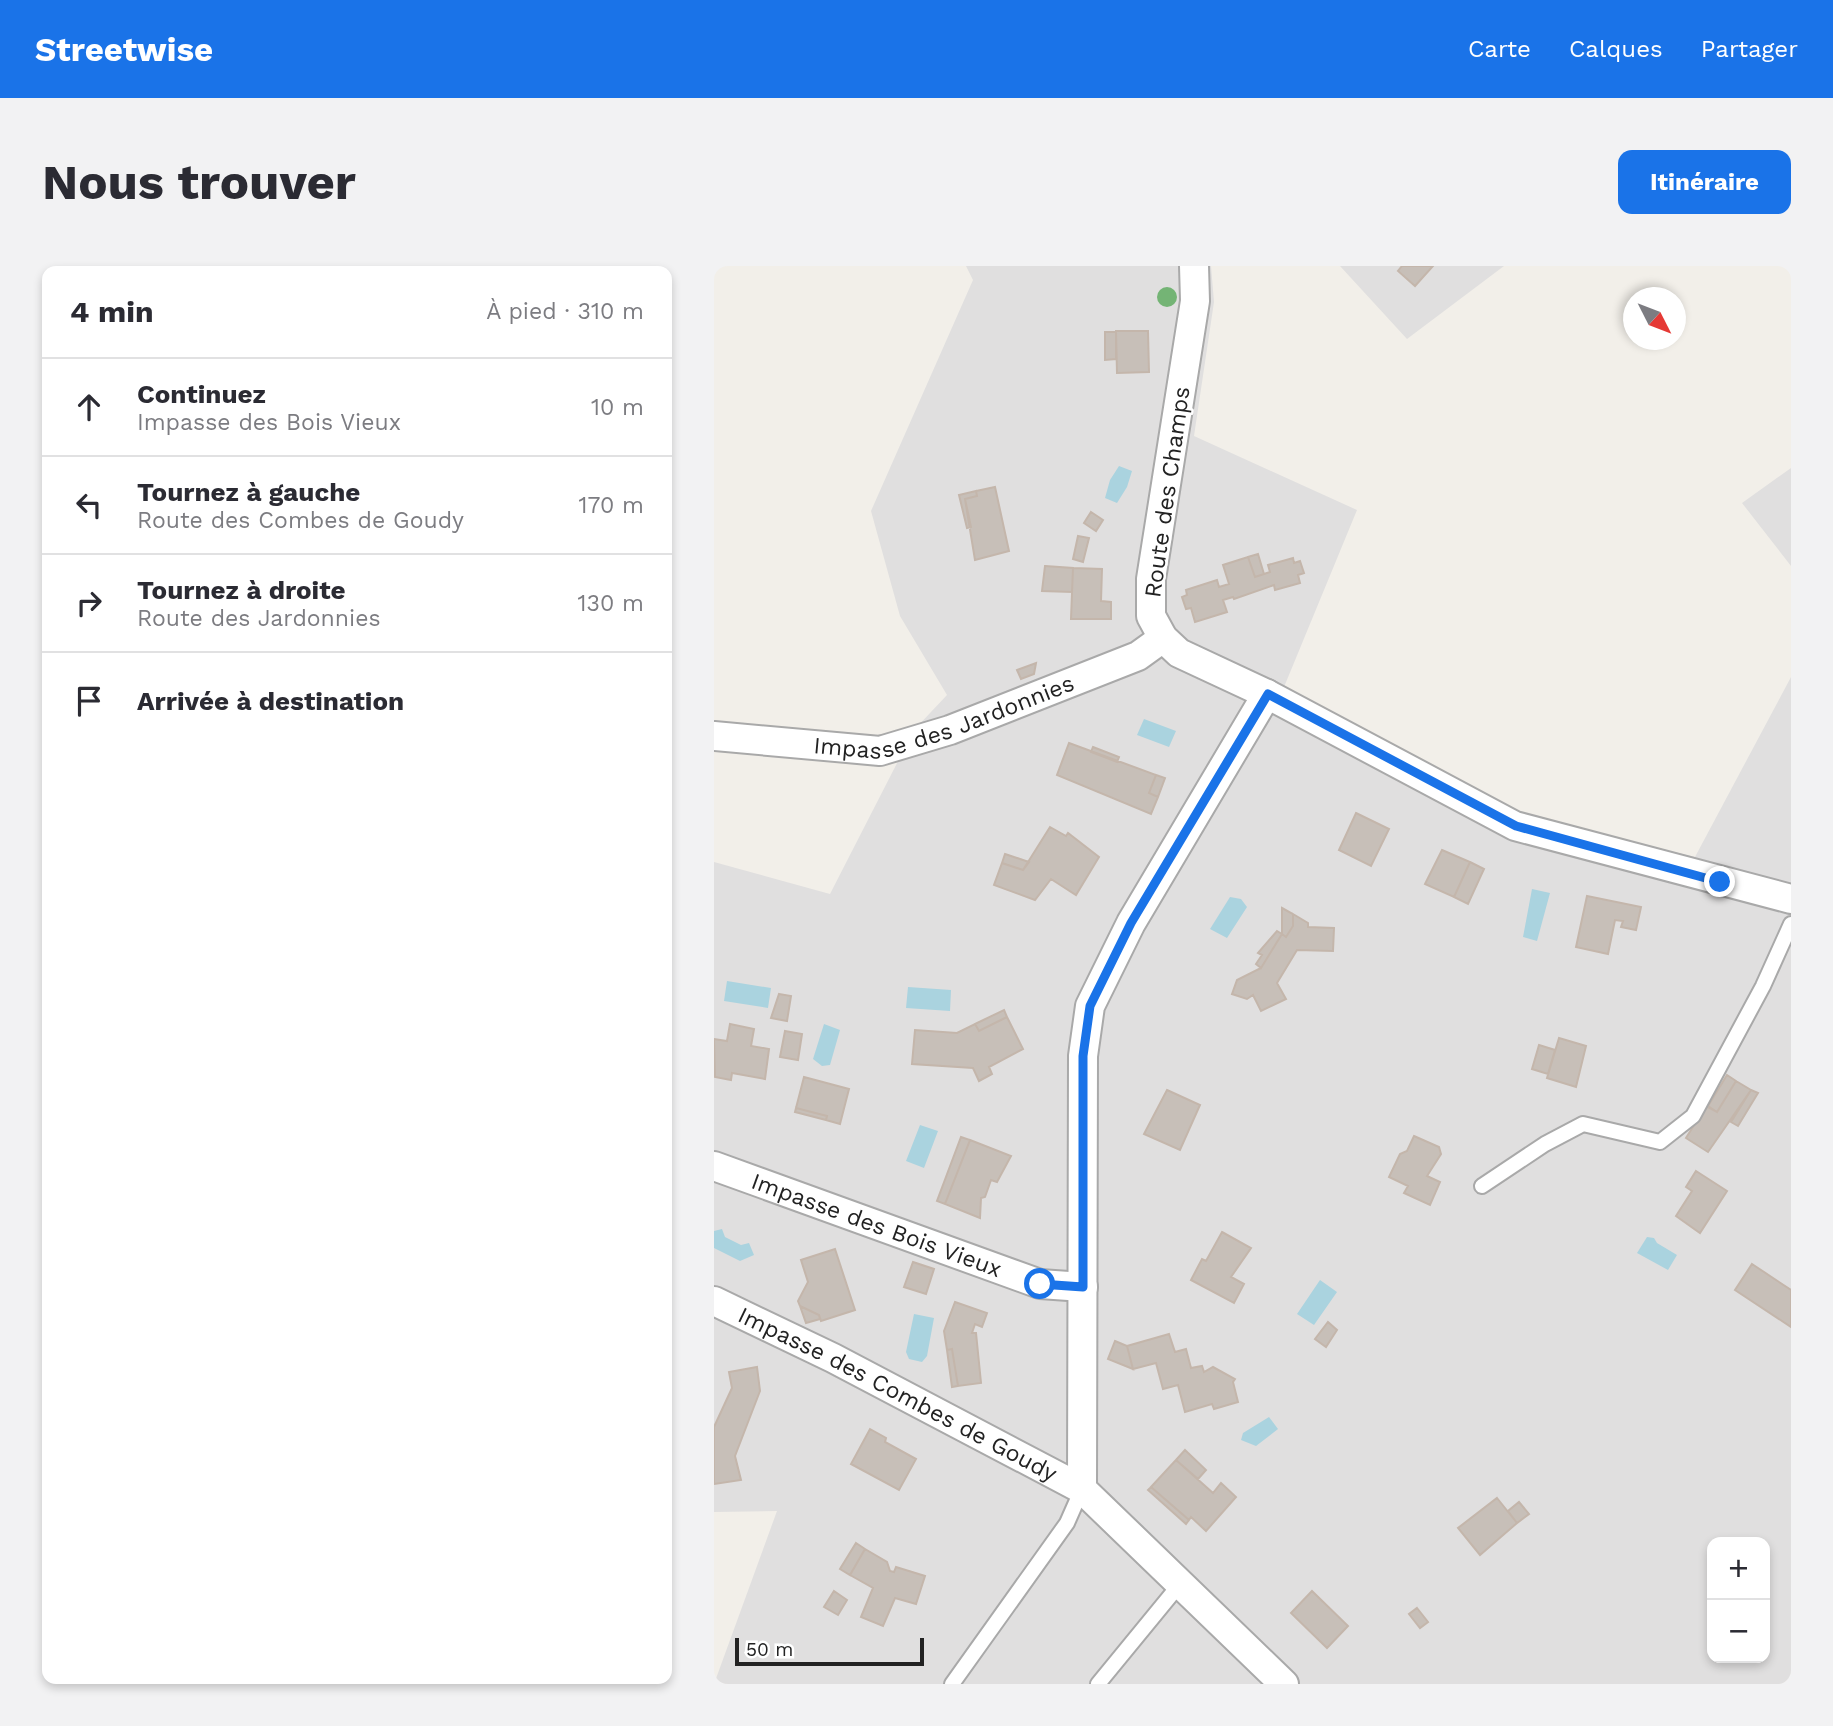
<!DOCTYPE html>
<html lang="fr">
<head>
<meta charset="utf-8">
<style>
  body { margin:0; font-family:"Work Sans",sans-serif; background:#f2f2f3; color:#2b2b33 }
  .controls { position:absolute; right:21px; bottom:21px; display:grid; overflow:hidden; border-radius:14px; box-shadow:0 4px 10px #0003 }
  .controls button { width:63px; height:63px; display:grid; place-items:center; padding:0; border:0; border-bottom:2px solid #e1e1e2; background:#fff; color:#2b2b33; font:35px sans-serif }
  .compass { position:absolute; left:909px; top:21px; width:63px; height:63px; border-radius:50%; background:#fff; box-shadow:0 4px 10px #0003; rotate:132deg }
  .scale { position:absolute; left:21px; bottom:18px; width:189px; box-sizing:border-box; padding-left:7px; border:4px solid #222; border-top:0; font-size:19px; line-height:24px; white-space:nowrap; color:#222; -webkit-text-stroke:5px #fff; paint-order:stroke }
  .stop { position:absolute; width:21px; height:21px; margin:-16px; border:5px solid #1a73e8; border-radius:50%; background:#fff }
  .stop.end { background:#1a73e8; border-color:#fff; box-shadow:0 2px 7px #0008 }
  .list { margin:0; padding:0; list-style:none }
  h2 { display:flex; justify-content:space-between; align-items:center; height:91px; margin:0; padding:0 28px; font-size:30px }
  h2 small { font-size:23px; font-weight:400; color:#7c7c81 }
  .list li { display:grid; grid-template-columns:46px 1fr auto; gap:21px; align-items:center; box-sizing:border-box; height:98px; padding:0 28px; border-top:2px solid #e1e1e2 }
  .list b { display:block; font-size:26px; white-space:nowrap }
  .list p { margin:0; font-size:23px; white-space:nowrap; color:#7c7c81 }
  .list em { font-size:23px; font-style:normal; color:#7c7c81 }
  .icon { flex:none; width:38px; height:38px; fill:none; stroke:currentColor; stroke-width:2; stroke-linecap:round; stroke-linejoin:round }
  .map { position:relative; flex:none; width:1077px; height:1418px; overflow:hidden; border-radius:14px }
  header { display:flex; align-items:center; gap:42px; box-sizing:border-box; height:98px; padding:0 35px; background:#1a73e8; color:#fff }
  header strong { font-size:33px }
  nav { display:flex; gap:38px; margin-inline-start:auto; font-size:24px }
  .intro { display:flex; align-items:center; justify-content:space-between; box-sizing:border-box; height:168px; padding:0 42px }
  h1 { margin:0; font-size:49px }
  .button { padding:18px 32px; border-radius:14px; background:#1a73e8; color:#fff; font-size:24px; font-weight:700 }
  main { display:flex; gap:42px; padding:0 42px }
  aside { flex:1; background:#fff; border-radius:14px; box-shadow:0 4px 10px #0003 }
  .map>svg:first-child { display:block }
</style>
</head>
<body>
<header>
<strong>Streetwise</strong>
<nav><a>Carte</a><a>Calques</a><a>Partager</a></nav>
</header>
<div class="intro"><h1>Nous trouver</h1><a class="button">Itinéraire</a></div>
<main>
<aside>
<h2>4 min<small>À pied · 310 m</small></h2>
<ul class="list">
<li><svg class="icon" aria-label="ahead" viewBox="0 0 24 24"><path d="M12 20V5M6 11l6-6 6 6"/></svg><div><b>Continuez</b><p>Impasse des Bois Vieux</p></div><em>10 m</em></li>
<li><svg class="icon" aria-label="left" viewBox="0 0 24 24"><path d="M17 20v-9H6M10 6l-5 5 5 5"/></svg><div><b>Tournez à gauche</b><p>Route des Combes de Goudy</p></div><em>170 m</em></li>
<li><svg class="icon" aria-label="right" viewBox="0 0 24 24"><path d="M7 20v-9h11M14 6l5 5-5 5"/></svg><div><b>Tournez à droite</b><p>Route des Jardonnies</p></div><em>130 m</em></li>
<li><svg class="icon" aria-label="arrive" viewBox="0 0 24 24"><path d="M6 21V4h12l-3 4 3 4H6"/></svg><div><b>Arrivée à destination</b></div></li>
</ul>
</aside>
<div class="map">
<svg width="1077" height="1418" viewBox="0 0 1077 1418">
  <rect width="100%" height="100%" fill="#f2efe9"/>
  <!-- residential -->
  <path fill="#e0dfdf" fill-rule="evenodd" d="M252,0H497L500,36L480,170L643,244L570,421L815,551L981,591L1077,411V1418H0L63,1245L0,1246V596L116,628L200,464L233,429L186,350L157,245L259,14ZM998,1276H1051V1392H998Z
    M626,0H790L693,73Z
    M1077,202V300L1028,237Z"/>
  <!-- water -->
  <path fill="#aad3df" d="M405,200L418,205L413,221L403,237L391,232L396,214Z
    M430,453L462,465L455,481L423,469Z
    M818,623L836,627L823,675L809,671Z
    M516,631L527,633L533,641L513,672L496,663Z
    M13,715L57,722L54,742L10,735Z
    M194,721L237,724L236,745L192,742Z
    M110,758L126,764L116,799L108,800L99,793Z
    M206,859L224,865L210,902L192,895Z
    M8,963L11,971L27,979L35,977L40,989L26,995L0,982V965Z
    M933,971L940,972L943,977L963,989L954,1004L923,987Z
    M606,1014L623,1026L600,1059L583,1048Z
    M200,1048L220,1052L213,1090L208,1096L195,1093L192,1086Z
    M555,1151L564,1163L542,1180L527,1174L529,1167Z"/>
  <!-- building -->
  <path fill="#c7bfb8" stroke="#c4b6ab" stroke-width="2" d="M688,0H719L701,20L684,5Z
    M402,65H434L435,106L403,107Z
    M391,66H402V93L391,94Z
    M281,221L295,285L261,294L251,233L263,230L262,225Z
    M262,225L263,230L251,233L257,261L253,262L245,229Z
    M377,246L389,254L382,265L370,257Z
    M364,270L375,272L369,296L359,293Z
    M544,288L550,308L541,311L534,291Z
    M534,291L541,311L556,306L554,299L579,292L580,297L586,295L590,307L584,309L586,317L561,324L560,319L520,333L519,331L509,334L513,346L481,356L477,342L472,343L468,331L473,329L472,324L503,314L505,321L515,318L509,299Z
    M331,300L359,302L358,326L328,325Z
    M359,302L388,303L387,335L397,336V353H357Z
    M322,397L320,408L307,413L303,404Z
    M355,477L442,509L435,527L444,531L437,548L343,509Z
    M379,481L405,491L403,496L377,486Z
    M442,509L451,512L444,531L435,527Z
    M642,547L675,563L657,600L625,584Z
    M336,561L352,570L354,567L385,591L362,629L337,613L321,634L280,619L288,597L309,604Z
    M728,584L756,596L740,631L711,618Z
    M291,588L315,596L309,604L288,597Z
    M756,596L770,603L754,638L740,631Z
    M873,630L927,641L922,664L907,661L909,655L901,654L894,688L862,681Z
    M568,642L579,648V660L572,671L568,668Z
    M579,648L594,657V661L620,662L619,685L583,684L563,717L572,733L547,745L539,729L533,733L518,728L523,714L547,702L568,668L572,671L579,660Z
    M563,665L568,668L547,702L542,698L548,689L544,687Z
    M65,728L77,730L73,755L57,752Z
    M290,744L293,751L265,765L261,758Z
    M293,751L309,783L275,801L278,808L265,815L259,802L198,798L201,764L243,767L261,758L265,765Z
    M16,758L40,763L37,780L55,783L51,813L18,807L17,814L1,811L0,773L13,775Z
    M71,765L88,768L84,794L66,791Z
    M845,772L872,780L862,821L833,812Z
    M825,779L841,784L834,808L818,803Z
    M1013,809L1022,815L1003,846L994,840Z
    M90,811L135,823L126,858L112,854L113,850L82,842Z
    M1022,815L1037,824L994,886L972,872L992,840L1003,846Z
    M453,824L486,839L466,884L430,868Z
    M1037,824L1044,827L1024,860L1017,856Z
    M82,842L113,850L112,854L81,846Z
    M700,870L725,881L727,888L713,910L726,916L716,939L690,927L694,920L675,911L686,888L693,885Z
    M247,871L256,874L231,938L223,935Z
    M256,874L297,890L283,916L277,914L271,931L267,932L266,952L231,938Z
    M982,905L1013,925L986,967L962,950L978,925L972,921Z
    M508,966L537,982L517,1011L530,1018L520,1037L477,1014L488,993L492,995Z
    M121,983L141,1044L107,1055L105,1049L86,1040L84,1035L94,1016L87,994Z
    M199,996L220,1003L212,1028L190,1021Z
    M1038,998L1077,1024V1061L1021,1024Z
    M241,1036L273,1047L268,1061L261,1058L258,1067H262L267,1117L244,1120L238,1083L233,1084L230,1065Z
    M86,1040L105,1049L106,1053L92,1057Z
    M614,1056L623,1064L612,1081L601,1073Z
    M455,1068L461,1086L472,1083L477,1102L488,1100L490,1106L499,1101L521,1113L519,1116L524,1136L500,1143L498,1138L471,1146L464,1119L449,1123L442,1097L419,1103L413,1080Z
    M401,1075L413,1080L419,1103L394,1093Z
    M238,1083L244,1120L238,1121L233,1084Z
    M43,1101L46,1125L21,1190L27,1214L0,1218V1161L18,1122L15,1106Z
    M156,1163L172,1172L171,1176L202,1193L185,1224L137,1198Z
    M471,1184L492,1204L484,1213L462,1194Z
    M462,1194L499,1227L507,1217L522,1231L492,1265L477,1251L475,1254L437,1221Z
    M437,1221L475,1254L472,1258L434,1224Z
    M783,1232L803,1257L766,1289L744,1262Z
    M805,1236L815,1248L803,1257L794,1245Z
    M142,1277L151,1283L136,1309L126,1303Z
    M151,1283L173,1296L176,1305L180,1306L182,1301L211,1310L202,1338L181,1332L169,1360L147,1351L159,1322L136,1309Z
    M120,1325L133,1334L124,1349L110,1341Z
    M598,1325L634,1360L613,1382L577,1347Z
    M703,1342L714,1356L706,1362L695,1348Z"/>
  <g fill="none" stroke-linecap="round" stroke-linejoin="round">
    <defs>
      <path id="lane" d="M768,920L831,878L869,858L946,876L979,850L1049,720L1077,658
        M238,1418L353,1257L368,1223
        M384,1418L466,1318"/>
      <g id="street">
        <path d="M480,0L481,35L437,313V350L449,372L465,387L553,428L801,560L1077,633"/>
        <path d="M553,428L417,657L376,740L369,790L368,1223L570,1418"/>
        <path id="s1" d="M0,470L166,485L236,464L424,390L449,372"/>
        <path id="s2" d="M0,900L326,1018L369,1021"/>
        <path id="s3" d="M0,1035L119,1092L368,1223"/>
      </g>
    </defs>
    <!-- lane casing -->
    <use href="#lane" stroke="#a9a9a9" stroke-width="18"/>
    <!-- street casing -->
    <use href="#street" stroke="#a9a9a9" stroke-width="32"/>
    <!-- lane -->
    <use href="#lane" stroke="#fff" stroke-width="14"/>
    <!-- street -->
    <use href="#street" stroke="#fff" stroke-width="28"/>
  </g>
  <!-- trees -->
  <circle fill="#74b475" cx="453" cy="31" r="10"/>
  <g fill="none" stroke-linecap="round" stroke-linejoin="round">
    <!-- route -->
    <path stroke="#1a73e8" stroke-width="9" d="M326,1018L369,1021V790L376,740L417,657L554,428L802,560L1006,616"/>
  </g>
  <g text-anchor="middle" stroke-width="5" stroke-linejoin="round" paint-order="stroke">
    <!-- street labels -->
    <g font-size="23" fill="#222" stroke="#fff">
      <text transform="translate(453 226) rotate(-82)" y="8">Route des Champs</text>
      <text dy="8" stroke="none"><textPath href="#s1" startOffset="236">Impasse des Jardonnies</textPath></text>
      <text dy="8" stroke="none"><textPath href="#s2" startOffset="173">Impasse des Bois Vieux</textPath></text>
      <text dy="8" stroke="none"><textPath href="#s3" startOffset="206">Impasse des Combes de Goudy</textPath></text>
    </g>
  </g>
</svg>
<div class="controls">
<button>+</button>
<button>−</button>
</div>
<svg class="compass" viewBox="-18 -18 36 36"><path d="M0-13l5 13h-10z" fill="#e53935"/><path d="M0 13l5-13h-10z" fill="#7c7c81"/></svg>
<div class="scale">50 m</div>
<div class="stop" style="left:326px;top:1018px"></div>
<div class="stop end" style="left:1006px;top:616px"></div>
</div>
</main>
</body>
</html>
